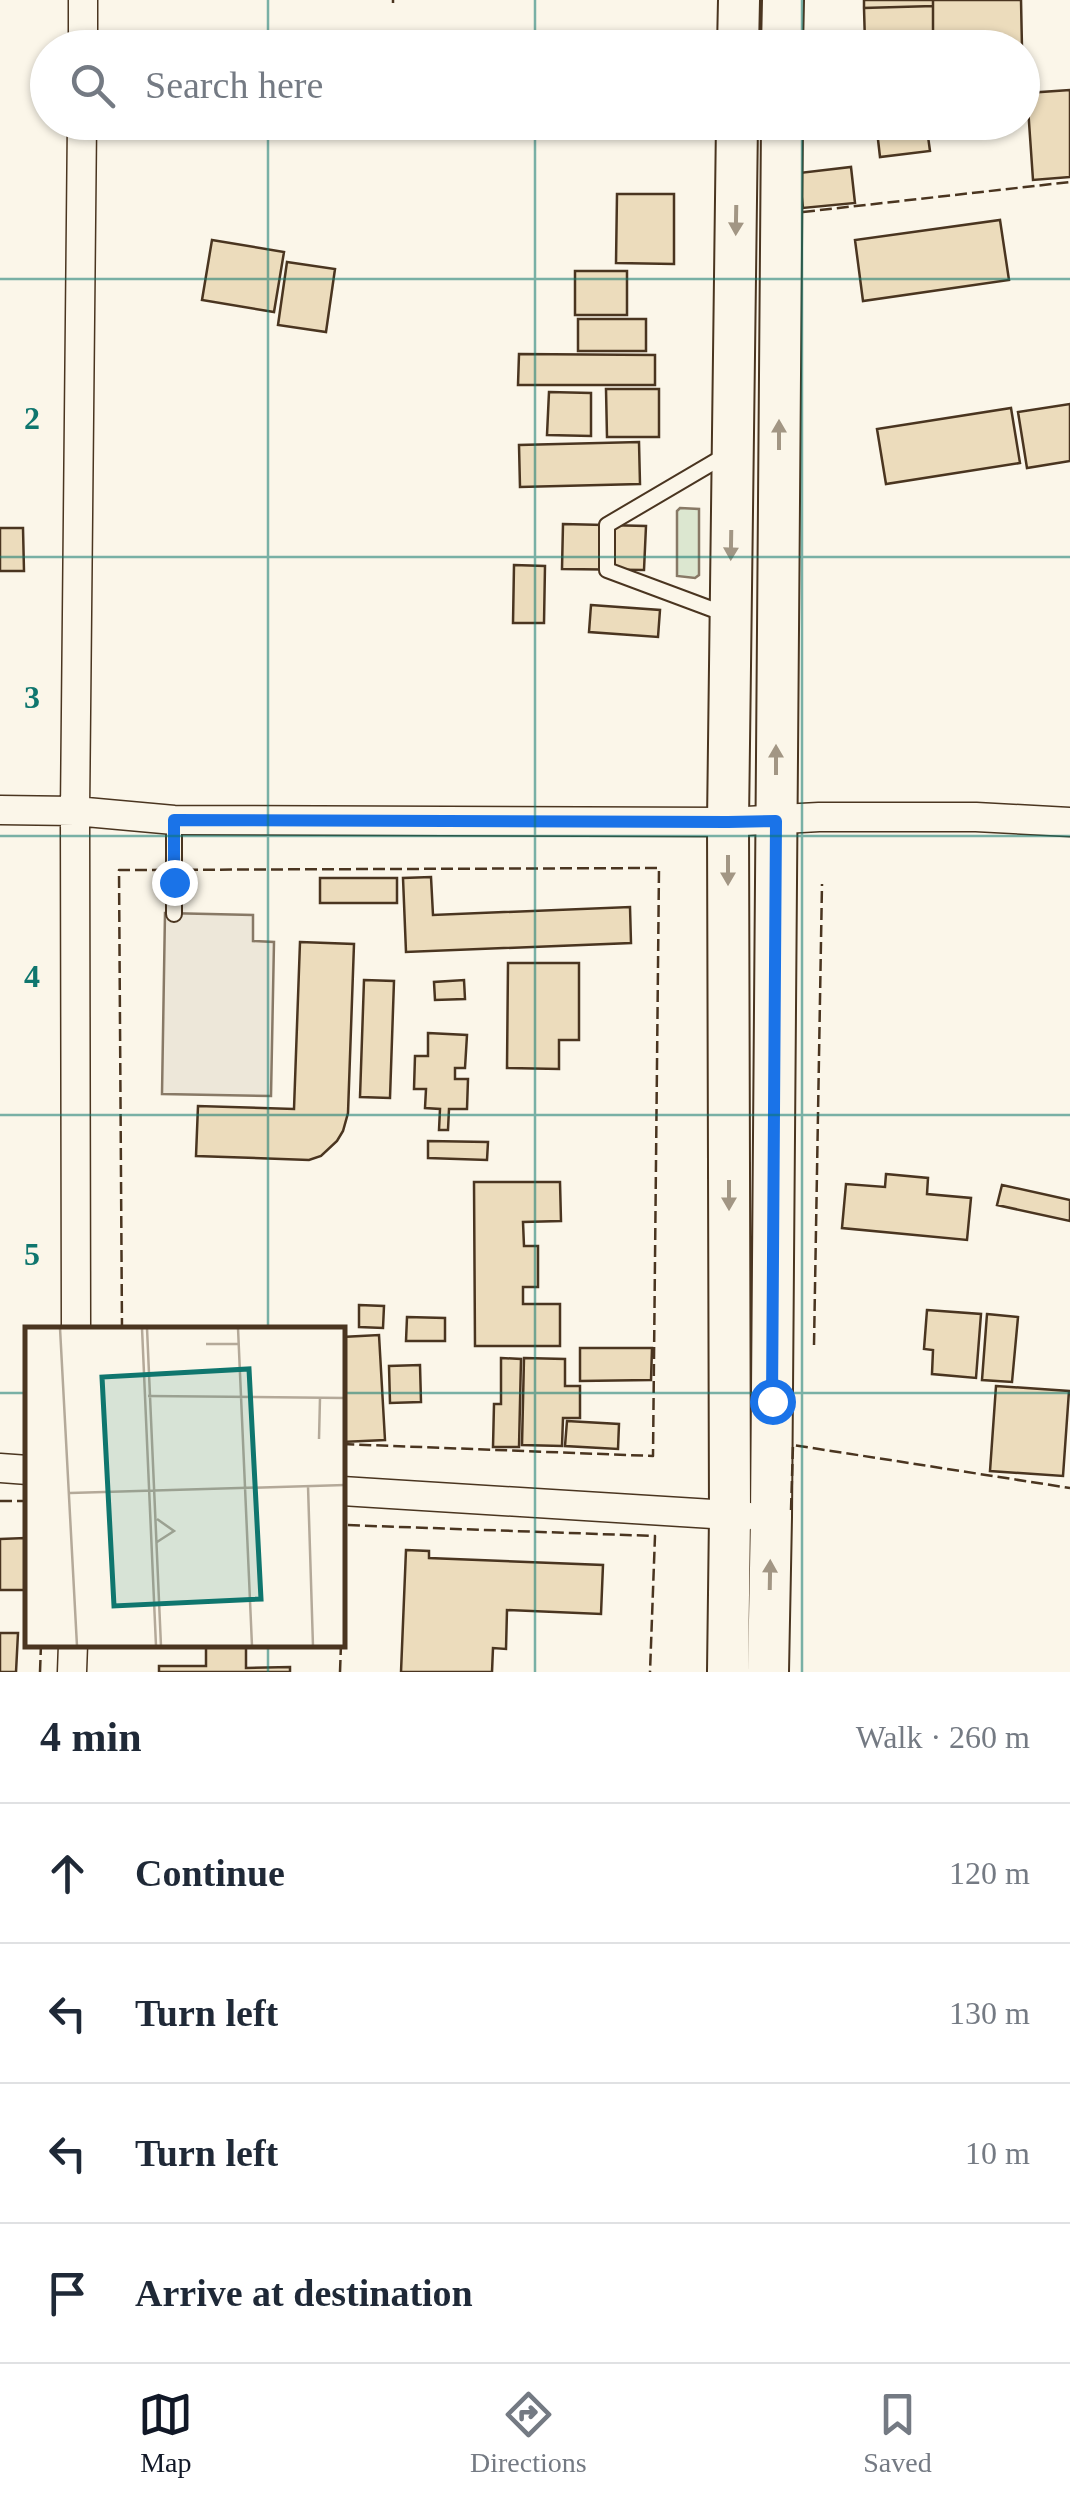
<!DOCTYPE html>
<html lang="en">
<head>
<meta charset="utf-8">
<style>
  body { margin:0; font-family:Georgia,serif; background:#f6f6f7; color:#1f2937 }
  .stop { position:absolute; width:30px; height:30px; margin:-22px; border:8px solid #1a73e8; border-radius:50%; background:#fff }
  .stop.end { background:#1a73e8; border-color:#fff; box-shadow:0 2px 10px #0008 }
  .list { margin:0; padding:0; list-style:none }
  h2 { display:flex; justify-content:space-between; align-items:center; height:130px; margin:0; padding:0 40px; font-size:42px }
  h2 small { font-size:32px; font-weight:400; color:#747a83 }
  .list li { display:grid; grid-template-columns:65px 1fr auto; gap:30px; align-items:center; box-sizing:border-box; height:140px; padding:0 40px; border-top:2px solid #e0e1e3 }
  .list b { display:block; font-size:38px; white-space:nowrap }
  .list em { font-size:32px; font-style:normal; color:#747a83 }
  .icon { flex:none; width:55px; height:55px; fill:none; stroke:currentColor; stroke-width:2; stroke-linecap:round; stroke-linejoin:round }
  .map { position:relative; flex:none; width:1070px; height:1672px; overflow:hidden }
  .search { position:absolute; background:#fff; box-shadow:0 2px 8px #0004; left:30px; right:30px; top:30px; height:110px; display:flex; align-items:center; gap:25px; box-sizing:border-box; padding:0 35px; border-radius:55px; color:#747a83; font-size:38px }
  .sheet { height:690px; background:#fff }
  nav { display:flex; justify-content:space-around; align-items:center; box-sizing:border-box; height:140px; border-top:2px solid #e0e1e3; background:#fff; font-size:28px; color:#747a83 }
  nav a { display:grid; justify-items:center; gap:5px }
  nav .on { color:#111827 }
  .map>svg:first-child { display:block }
</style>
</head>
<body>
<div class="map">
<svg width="1070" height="1672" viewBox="0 0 1070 1672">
  <rect width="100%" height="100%" fill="#fbf6e9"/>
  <!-- green -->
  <path fill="#dce7d0" stroke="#887966" stroke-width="2.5" d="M680,508L699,509V575L695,578L677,576V511Z"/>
  <!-- parking -->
  <path fill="#ede7d9" stroke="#887966" stroke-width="2.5" d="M165,913L253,915V941L274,942L271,1096L162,1094Z"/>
  <!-- building -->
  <path fill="#ecdcbc" stroke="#4a3520" stroke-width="2.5" d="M864,0H933V6L864,8Z
    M933,0H1021L1022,48H985V40L933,42Z
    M933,6V42L865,43L864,8Z
    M1070,90V177L1033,180L1027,93Z
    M504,122H628L627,136L503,127Z
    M876,122H926L930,151L880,157Z
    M851,167L855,203L803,208L799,173Z
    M617,194H674V264L616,263Z
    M1000,220L1009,280L863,301L855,240Z
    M212,240L284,252L274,312L202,300Z
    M287,262L335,269L326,332L278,325Z
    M575,271H627V315H575Z
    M578,319H646V351H578Z
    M519,354L655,355V385H518Z
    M606,389H659V437H607Z
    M549,392L591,393V436L547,435Z
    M1070,404V461L1027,468L1018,412Z
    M1011,408L1020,463L886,484L877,429Z
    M639,442L640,484L520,487L519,445Z
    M563,524L646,526L644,570L562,569Z
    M0,528H23L24,571H0Z
    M514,565L545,566L544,623H513Z
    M591,605L660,610L658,637L589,632Z
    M431,877L433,915L630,907L631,943L406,952L403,878Z
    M320,878H397V903H320Z
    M300,942L354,944L348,1113L343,1131L337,1141L321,1156L309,1160L196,1156L198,1106L294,1109Z
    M508,963H579V1040H559V1069L507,1068Z
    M364,980L394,981L390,1098L360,1097Z
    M464,980L465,999L435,1000L434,982Z
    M428,1033L467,1035L465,1068H455V1079H468L467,1109H449L448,1130H439L440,1109L425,1108L426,1089H414L415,1056H428Z
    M428,1141L488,1142L487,1160L428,1158Z
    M886,1174L928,1178L927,1194L971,1198L967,1240L842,1228L846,1184L885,1187Z
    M474,1182H560L561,1221L523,1222L524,1246H538V1287H523V1304H560V1346H475Z
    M1002,1185L1070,1200V1221L997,1205Z
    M359,1305L384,1306L383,1328L359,1327Z
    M927,1310L981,1314L976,1378L932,1374L933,1350L924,1349Z
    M987,1314L1018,1317L1012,1382L982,1380Z
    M407,1317L445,1318V1341H406Z
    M379,1335L385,1440L342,1442V1337Z
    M580,1348H652L651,1380L580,1381Z
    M501,1358L521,1359L519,1447H493L494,1404H501Z
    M524,1358L565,1359V1386H580V1418H563L562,1446L522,1445Z
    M420,1365L421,1402L390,1403L389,1366Z
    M996,1386L1069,1391L1063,1476L990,1471Z
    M567,1421L619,1424L618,1449L565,1446Z
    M25,1538V1590H0V1539Z
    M406,1550L429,1551V1558L603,1565L601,1614L507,1610L506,1649L493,1648L492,1672H401Z
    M0,1633H18L16,1672H0Z
    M206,1644H246V1668L290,1667V1672H159V1666H206Z"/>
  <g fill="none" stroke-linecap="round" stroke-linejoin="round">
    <defs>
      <path id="lane" d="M725,614L607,570V525L726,455
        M174,820V914"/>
      <path id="street" d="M83,48V0
        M0,810L75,811L174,820L728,822L819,817H976L1070,822
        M76,1330L75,811L82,122
        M0,1468L28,1470
        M342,1491L745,1516
        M72,1672L73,1644"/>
      <path id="secondary" d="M738,48L739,0
        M782,48L783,0
        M728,1672L730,1516L728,822L737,122
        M768,1672L771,1517L782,122"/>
    </defs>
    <!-- lane casing -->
    <use href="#lane" stroke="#4a3520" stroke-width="18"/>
    <!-- street casing -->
    <use href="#street" stroke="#4a3520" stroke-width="31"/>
    <!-- secondary casing -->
    <use href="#secondary" stroke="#4a3520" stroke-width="44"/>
    <!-- lane -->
    <use href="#lane" stroke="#fbf6e9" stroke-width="14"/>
    <!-- street -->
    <use href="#street" stroke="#fbf6e9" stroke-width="28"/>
    <!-- secondary -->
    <use href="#secondary" stroke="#fbf6e9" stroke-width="40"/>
    <!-- fence -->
    <path stroke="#4a3520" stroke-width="2.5" stroke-dasharray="12 5" stroke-linecap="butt" d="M393,0V3
      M803,212L1070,182
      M122,1330L119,870L659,868L653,1456L342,1444
      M814,1345L822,884
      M0,1501H28
      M791,1510L793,1445L1070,1488
      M342,1607L345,1525L655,1536L650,1672
      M40,1672L41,1644
      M340,1672L341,1644"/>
  </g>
  <!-- one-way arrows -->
  <defs><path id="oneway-solid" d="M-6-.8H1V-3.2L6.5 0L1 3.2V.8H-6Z" transform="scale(2.5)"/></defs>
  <g fill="#a29684">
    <use href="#oneway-solid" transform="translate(736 220) rotate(91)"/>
    <use href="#oneway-solid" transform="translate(779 435) rotate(-90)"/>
    <use href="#oneway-solid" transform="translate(731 545) rotate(91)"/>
    <use href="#oneway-solid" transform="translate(776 760) rotate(-90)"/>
    <use href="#oneway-solid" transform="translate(728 870) rotate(90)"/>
    <use href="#oneway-solid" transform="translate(729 1195) rotate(90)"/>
    <use href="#oneway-solid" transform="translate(770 1575) rotate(-89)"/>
  </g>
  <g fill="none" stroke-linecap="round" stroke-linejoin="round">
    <!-- route -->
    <path stroke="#1a73e8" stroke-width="12" d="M174,882V820L728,822L776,821L772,1401"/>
  </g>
  <!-- grid -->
  <path fill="none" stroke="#0f766e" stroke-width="2.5" stroke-opacity="0.55" d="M268,0V48M535,0V48M802,0V48M268,122V1330M535,122V1672M802,122V1672M0,279H1070M0,557H1070M0,836H1070M0,1115H1070M0,1393H28M342,1393H1070M268,1644V1672"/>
  <!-- overview -->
  <g transform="translate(25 1327)">
    <rect width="320" height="320" fill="#fbf6e9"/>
    <path fill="none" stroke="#b4a999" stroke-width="2.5" d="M35,1L52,319M117,1L131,319M122,1L136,319M213,1L227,319M181,17H213M123,69L320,71M294,112L295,71M283,159L288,319M45,166L320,158M132,192L149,204L132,215"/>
    <path fill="#0f766e" fill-opacity="0.15" stroke="#0f766e" stroke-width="5" d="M224,42L236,272L89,279L77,50Z"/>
    <rect width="320" height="320" fill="none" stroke="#4a3520" stroke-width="5"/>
  </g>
  <g font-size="32" text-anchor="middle" font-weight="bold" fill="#0f766e" stroke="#fbf6e9" stroke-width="8" stroke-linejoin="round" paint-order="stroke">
    <text x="32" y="429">2</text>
    <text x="32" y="708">3</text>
    <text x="32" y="987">4</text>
    <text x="32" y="1265">5</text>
  </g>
</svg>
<div class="stop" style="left:772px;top:1401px"></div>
<div class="stop end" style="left:174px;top:882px"></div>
<div class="search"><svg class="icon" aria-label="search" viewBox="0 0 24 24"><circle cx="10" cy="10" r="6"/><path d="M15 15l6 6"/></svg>Search here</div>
</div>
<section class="sheet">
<h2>4 min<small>Walk · 260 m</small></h2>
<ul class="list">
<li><svg class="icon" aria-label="ahead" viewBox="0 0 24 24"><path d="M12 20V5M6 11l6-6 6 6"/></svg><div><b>Continue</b></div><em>120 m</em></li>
<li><svg class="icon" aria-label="left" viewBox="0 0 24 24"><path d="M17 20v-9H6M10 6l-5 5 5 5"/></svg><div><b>Turn left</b></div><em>130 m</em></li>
<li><svg class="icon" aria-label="left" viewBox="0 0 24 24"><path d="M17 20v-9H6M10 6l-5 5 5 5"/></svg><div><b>Turn left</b></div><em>10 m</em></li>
<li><svg class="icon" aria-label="arrive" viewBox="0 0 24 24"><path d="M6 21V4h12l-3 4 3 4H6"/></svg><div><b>Arrive at destination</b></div></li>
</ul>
</section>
<nav>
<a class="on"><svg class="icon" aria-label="map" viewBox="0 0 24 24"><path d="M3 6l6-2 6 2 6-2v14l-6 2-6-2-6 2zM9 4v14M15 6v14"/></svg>Map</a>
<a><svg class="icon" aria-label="directions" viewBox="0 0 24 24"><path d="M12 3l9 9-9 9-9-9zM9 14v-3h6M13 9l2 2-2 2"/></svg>Directions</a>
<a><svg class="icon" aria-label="saved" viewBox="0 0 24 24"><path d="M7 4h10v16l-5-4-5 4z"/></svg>Saved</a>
</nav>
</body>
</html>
